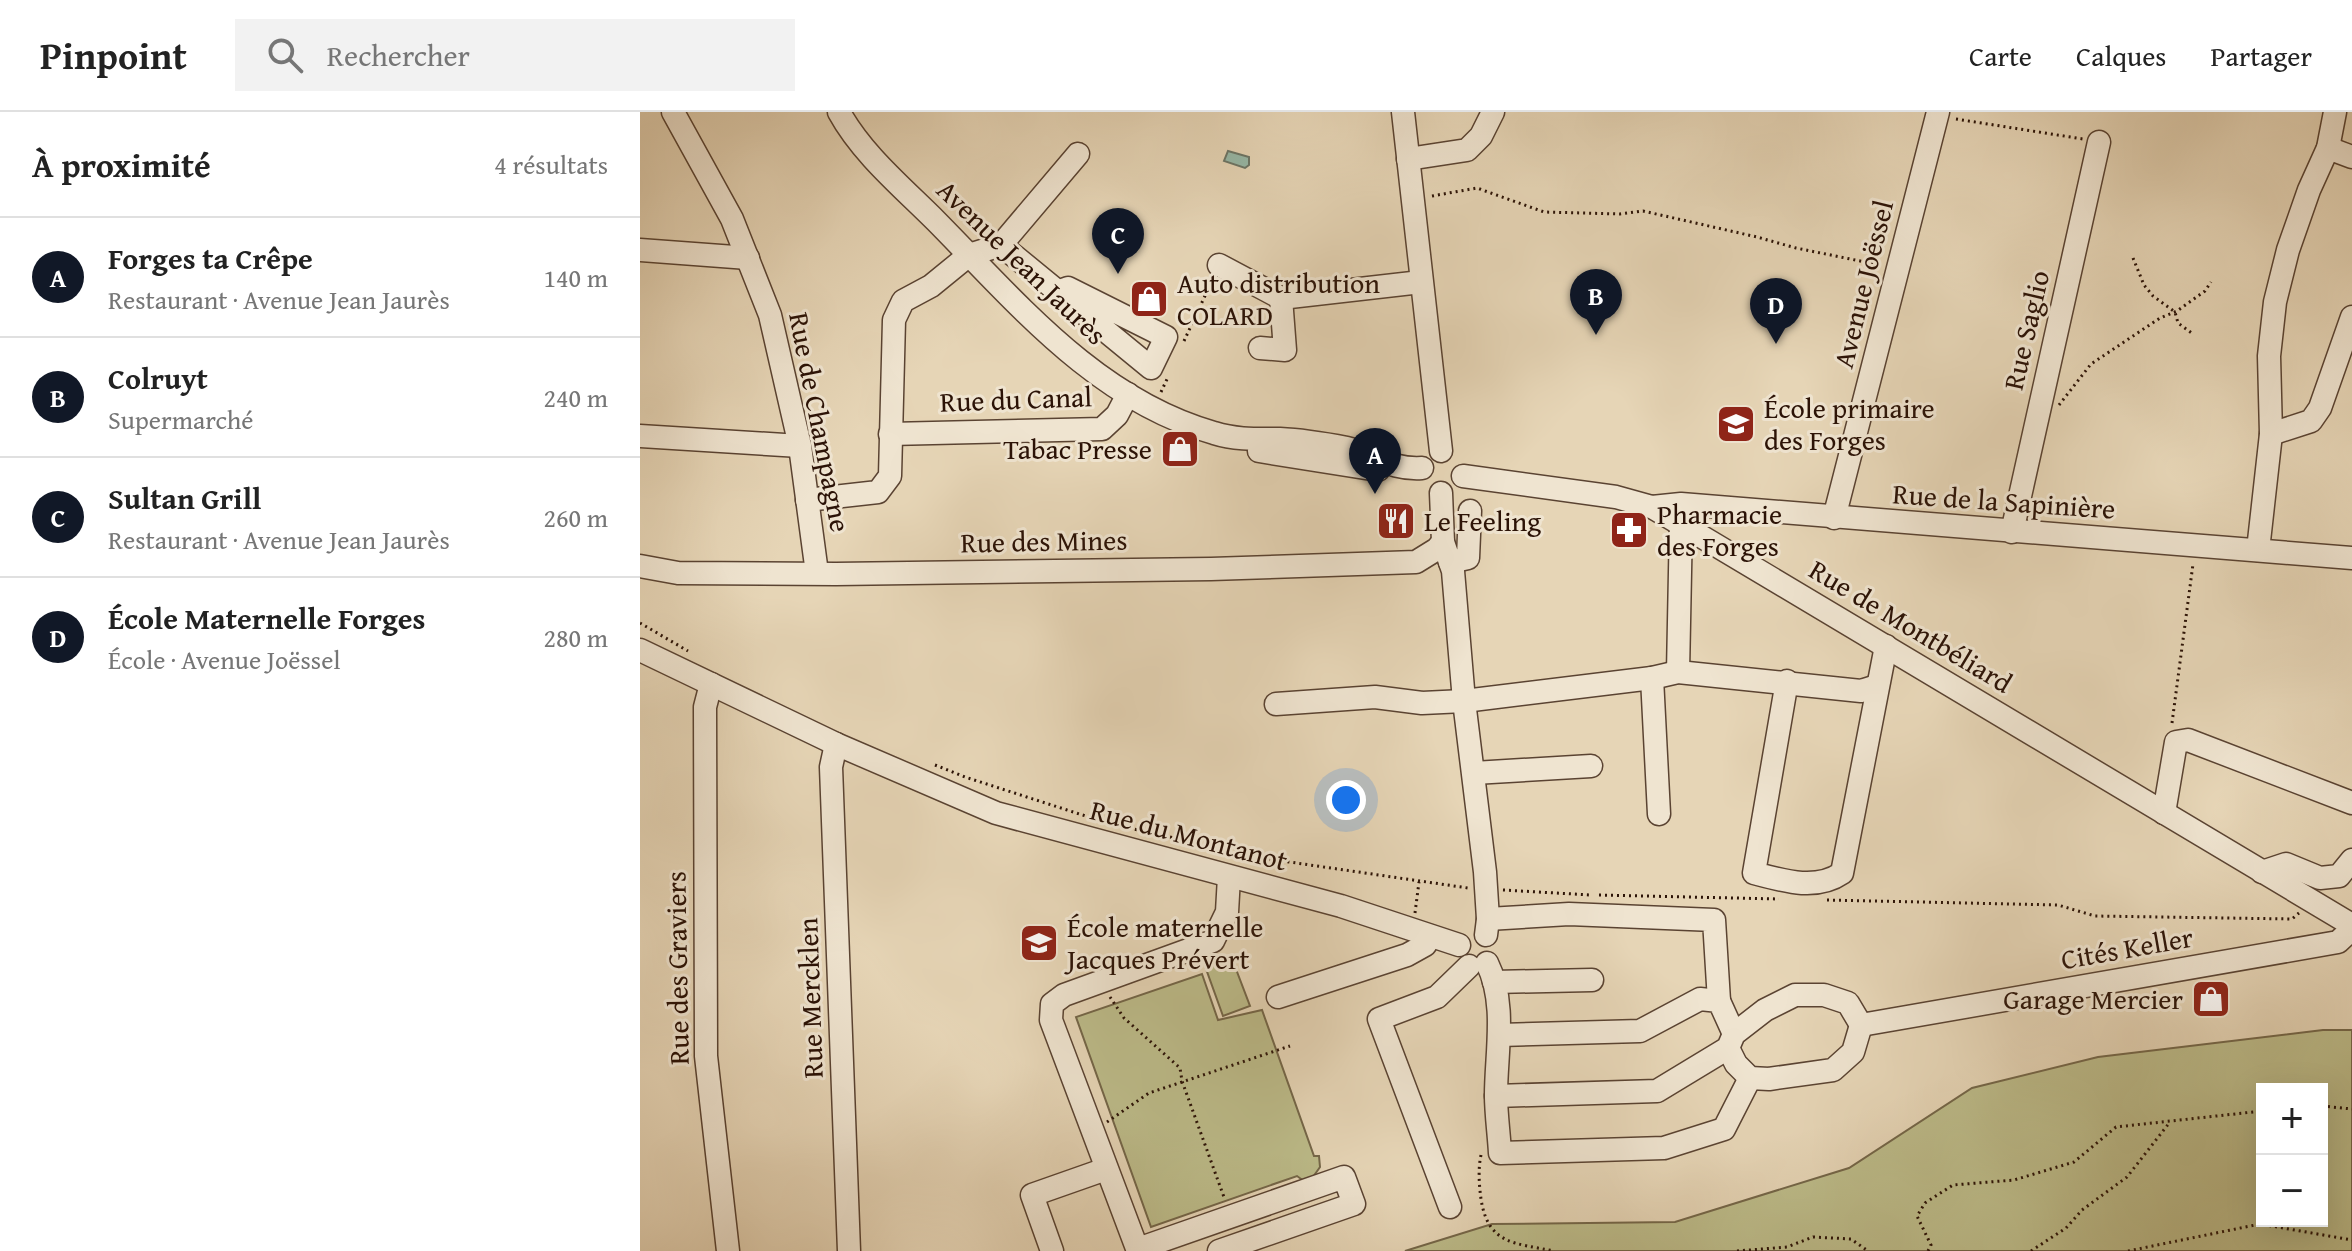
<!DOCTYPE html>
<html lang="fr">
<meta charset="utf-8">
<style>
:root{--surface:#fff;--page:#f2f2f2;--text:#222;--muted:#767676;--line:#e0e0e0;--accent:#111827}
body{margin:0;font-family:"Gentium Book Plus",serif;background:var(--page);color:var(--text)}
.controls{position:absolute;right:24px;bottom:24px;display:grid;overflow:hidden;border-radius:0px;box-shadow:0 8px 32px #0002}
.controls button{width:72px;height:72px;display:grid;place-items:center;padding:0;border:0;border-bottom:2px solid var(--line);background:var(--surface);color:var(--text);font:40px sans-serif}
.you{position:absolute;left:706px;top:688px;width:28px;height:28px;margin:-20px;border:6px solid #fff;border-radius:50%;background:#1a73e8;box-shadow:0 0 0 12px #1a73e833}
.badge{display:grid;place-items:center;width:52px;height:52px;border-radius:50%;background:var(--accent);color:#fff;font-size:26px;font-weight:700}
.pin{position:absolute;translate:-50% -66px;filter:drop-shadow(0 2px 4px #0008)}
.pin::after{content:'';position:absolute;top:42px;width:28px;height:24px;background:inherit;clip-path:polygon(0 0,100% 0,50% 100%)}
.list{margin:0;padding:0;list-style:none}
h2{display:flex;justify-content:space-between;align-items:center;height:104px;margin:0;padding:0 32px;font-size:34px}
h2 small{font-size:26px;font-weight:400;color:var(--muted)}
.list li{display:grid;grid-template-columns:52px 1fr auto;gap:24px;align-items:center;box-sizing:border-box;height:120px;padding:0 32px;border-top:2px solid var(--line)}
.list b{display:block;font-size:30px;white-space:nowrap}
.list p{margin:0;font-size:26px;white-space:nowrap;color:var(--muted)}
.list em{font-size:26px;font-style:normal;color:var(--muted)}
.icon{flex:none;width:44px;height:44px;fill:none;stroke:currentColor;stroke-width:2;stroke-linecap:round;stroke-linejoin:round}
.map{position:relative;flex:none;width:1712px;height:1139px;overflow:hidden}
header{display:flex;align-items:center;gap:48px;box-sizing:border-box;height:112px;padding:0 40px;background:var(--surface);border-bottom:2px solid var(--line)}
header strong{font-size:38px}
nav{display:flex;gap:44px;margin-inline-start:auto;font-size:28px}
.search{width:560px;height:72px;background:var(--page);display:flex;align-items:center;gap:20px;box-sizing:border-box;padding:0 28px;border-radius:0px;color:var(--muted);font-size:30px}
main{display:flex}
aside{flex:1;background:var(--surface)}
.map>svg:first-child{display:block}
.green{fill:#bcbb89;stroke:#746648;stroke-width:2;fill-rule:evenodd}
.water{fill:#97b9a8;stroke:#6c7667;stroke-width:2}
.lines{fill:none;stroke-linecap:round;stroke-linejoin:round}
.minor-casing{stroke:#5a4332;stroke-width:25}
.path{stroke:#2b1206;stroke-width:3;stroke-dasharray:2 4;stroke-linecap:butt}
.minor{stroke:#efe4d0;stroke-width:22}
.labels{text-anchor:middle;stroke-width:6;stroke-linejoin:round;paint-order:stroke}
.street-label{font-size:28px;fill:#2b1206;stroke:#efe4d0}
.poi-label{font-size:28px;fill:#2b1206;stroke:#efe4d0;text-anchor:start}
</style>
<header>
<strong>Pinpoint</strong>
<div class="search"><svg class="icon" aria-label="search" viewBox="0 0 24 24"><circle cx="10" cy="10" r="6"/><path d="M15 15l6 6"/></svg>Rechercher</div>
<nav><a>Carte</a><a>Calques</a><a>Partager</a></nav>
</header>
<main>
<aside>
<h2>À proximité<small>4 résultats</small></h2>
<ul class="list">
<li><span class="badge">A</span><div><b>Forges ta Crêpe</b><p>Restaurant · Avenue Jean Jaurès</p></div><em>140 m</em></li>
<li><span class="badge">B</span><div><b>Colruyt</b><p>Supermarché</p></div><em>240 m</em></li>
<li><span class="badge">C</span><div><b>Sultan Grill</b><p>Restaurant · Avenue Jean Jaurès</p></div><em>260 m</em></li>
<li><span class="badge">D</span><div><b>École Maternelle Forges</b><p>École · Avenue Joëssel</p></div><em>280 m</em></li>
</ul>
</aside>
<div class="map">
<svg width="1712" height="1139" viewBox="0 0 1712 1139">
<rect width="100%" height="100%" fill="#e6d5b6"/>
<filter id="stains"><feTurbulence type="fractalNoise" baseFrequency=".0025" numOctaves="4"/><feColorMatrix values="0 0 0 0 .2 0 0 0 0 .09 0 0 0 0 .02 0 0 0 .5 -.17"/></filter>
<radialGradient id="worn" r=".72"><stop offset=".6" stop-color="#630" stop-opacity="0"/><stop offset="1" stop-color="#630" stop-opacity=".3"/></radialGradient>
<!-- green -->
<g class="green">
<polygon points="591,844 610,894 583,904 565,854"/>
<polygon points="562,862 578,908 622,898 674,1044 679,1044 680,1055 668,1072 657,1064 511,1115 436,905"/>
<path d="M 1683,918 L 1712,918 L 1712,1139 L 765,1139 L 852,1112 L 1035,1110 L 1209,1056 L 1332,976 L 1458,945 ZM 1622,977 L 1682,977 L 1682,1109 L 1622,1109 Z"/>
</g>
<!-- water -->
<polygon class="water" points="588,39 609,45 609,53 605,56 584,49"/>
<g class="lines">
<defs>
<g id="minor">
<polyline points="33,0 92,107 130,203 160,334 177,461"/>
<path d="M 199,0 C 222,42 262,75 296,109 C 378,192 457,288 574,321 C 596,328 617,327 640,327 C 662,328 686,332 707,336 C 736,342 749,358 782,356"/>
<polyline points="763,0 801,339"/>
<polyline points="1688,36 1712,45"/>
<polyline points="768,47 827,38 841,24 853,0"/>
<polyline points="361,133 438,42"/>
<polyline points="0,138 108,146"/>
<polyline points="579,153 641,186 781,170"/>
<polyline points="620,236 645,238 641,186"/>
<polyline points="250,322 462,317 477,303 488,282"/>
<polyline points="1631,322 1671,309 1680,296 1712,205"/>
<polyline points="0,324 160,334"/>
<polyline points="619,339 738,358"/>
<polyline points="823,364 976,385 1012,395 1712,813"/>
<polyline points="801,381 803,430 813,459 824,589 845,760 848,807 846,823"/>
<polyline points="167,388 238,380 250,364 254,208 263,189 291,174 329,143 361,133 511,256 526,225 428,176 417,180"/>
<polyline points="1012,395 1041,392 1712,446"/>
<polyline points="1194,406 1298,0"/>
<polyline points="1372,420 1459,30"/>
<polyline points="1618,438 1631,322 1629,244 1635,190 1648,138 1669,78 1688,36 1695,0"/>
<polyline points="810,450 828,446 830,399"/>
<polyline points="0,454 38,461 196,462 571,457 776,450 797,437 803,430"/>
<polyline points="0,538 196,632 356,701 701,794 819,833"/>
<polyline points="1038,560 1041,410"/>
<polyline points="1012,566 1019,702"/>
<path d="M 1147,569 L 1114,761 C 1144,769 1176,779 1202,761 L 1246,534"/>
<polyline points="71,572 65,595 66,944 88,1139"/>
<polyline points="636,592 735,585 782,591 824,589 1012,566 1038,560 1221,579 1237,574"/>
<polyline points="196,632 191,655 209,1139"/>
<polyline points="834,661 951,654"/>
<polyline points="1524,701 1536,630 1548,628 1712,691"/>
<polyline points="1622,760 1646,752 1680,766 1699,764 1712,748"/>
<polyline points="848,807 929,802 1074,808 1079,889"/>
<path d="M 847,851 C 867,891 856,941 856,983 C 856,1002 859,1022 860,1041 L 1024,1036 L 1084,1017 L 1110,966"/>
<polyline points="854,870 952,868"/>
<polyline points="638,885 767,843 785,833 790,825"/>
<polyline points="860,923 1000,919 1060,887 1079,889 1094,922"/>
<polyline points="1088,936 1096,952 1110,966 1129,967 1193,958 1213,940 1221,913"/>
<polyline points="856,984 1017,979 1088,936 1094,922 1125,898 1155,883 1184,883 1208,891 1221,913 1698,830 1712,817"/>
<polyline points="810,1095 739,907 797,885 829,854"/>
<polyline points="498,1137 704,1065 714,1092 579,1139"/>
<polyline points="412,1139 392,1083 466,1057"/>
<polyline points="498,1139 411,908 412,892 424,883 573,829 587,800 589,765"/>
</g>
</defs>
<!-- minor casing -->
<use href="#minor" class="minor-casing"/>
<!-- path -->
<g class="path">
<polyline points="1316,7 1443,27"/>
<polyline points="792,84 837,76 904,100 980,102 1003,99 1117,125 1156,136 1230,151 1241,148"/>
<polyline points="1493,146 1504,173 1513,184 1535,200 1538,211 1553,222"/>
<polyline points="544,229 571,171"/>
<polyline points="521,280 528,265"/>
<polyline points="1419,293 1451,252 1520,206 1537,199 1565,179 1571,170"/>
<polyline points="0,511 48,539"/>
<polyline points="1532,611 1553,452"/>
<polyline points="295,653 325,665 458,708"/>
<polyline points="489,716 629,747 828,776"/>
<polyline points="863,778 951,783"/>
<polyline points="959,783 1139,787"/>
<polyline points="1187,788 1418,793 1455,804 1652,807 1659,801"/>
<polyline points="775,801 779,770"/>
<polyline points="470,885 484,906 540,956 542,969 585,1088"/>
<polyline points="1682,994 1712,997"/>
<polyline points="467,1010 509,981 650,934"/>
<path d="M 841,1043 C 838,1057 839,1072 841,1087 C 848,1133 875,1131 914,1139"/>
<polyline points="1097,1139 1147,1135 1173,1125 1211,1127 1228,1139"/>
<polyline points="1288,1139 1291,1133 1277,1104 1285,1091 1313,1073 1374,1068 1434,1050 1476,1015 1622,999"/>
<polyline points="1391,1139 1426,1116 1442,1098 1487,1065 1530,1010"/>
<polyline points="1488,1139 1620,1112 1712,1128"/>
</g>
<!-- minor -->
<use href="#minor" class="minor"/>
</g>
<!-- icons -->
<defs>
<symbol id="shop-square" viewBox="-11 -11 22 22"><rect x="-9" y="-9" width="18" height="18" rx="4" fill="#8f2418" stroke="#efe4d0"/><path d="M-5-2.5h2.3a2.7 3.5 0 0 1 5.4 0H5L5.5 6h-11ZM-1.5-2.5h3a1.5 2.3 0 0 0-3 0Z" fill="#fff"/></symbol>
<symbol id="school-square" viewBox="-11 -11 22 22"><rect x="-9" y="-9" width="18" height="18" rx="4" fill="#8f2418" stroke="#efe4d0"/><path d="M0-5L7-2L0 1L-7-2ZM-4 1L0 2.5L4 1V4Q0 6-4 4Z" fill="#fff"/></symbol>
<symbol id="restaurant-square" viewBox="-11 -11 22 22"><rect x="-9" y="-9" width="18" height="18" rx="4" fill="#8f2418" stroke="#efe4d0"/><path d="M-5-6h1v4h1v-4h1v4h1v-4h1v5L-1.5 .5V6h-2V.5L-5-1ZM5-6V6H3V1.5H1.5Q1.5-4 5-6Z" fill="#fff"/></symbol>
<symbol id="pharmacy-square" viewBox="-11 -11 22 22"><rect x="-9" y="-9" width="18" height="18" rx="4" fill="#8f2418" stroke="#efe4d0"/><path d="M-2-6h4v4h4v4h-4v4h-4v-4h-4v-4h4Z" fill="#fff"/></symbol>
</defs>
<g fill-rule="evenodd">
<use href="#shop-square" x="487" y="165" width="44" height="44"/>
<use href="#school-square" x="1074" y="290" width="44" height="44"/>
<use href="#shop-square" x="518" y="315" width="44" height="44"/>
<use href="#restaurant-square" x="734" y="387" width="44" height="44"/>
<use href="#pharmacy-square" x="967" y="396" width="44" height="44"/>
<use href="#school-square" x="377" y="809" width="44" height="44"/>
<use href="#shop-square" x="1549" y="865" width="44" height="44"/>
</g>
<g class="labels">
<!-- street labels -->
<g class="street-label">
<text transform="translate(382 150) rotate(44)" y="10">Avenue Jean Jaurès</text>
<text transform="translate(1223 172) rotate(-76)" y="10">Avenue Joëssel</text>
<text transform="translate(1386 218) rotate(-77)" y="10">Rue Saglio</text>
<text transform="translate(376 287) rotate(-2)" y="10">Rue du Canal</text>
<text transform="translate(180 310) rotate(79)" y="10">Rue de Champagne</text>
<text transform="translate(1364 389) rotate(4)" y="10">Rue de la Sapinière</text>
<text transform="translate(404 429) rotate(-1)" y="10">Rue des Mines</text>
<text transform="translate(1271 514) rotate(31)" y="10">Rue de Montbéliard</text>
<text transform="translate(549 723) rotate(15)" y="10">Rue du Montanot</text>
<text transform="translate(1487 836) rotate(-10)" y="10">Cités Keller</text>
<text transform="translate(37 856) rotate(-91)" y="10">Rue des Graviers</text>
<text transform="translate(170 886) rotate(-92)" y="10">Rue Mercklen</text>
</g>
<!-- poi labels -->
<g class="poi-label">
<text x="537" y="181">Auto distribution<tspan x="537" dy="32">COLARD</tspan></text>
<text x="1124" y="306">École primaire<tspan x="1124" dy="32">des Forges</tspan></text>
<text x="512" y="347" text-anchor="end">Tabac Presse</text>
<text x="1017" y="412">Pharmacie<tspan x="1017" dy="32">des Forges</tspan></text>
<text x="784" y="419">Le Feeling</text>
<text x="427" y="825">École maternelle<tspan x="427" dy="32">Jacques Prévert</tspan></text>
<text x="1543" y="897" text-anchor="end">Garage Mercier</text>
</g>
</g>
<rect width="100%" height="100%" filter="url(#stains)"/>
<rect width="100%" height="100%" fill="url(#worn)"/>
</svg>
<div class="controls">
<button>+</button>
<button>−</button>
</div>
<div class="you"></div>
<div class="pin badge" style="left:735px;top:382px">A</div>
<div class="pin badge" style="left:956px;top:223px">B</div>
<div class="pin badge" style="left:478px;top:162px">C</div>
<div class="pin badge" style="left:1136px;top:232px">D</div>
</div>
</main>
